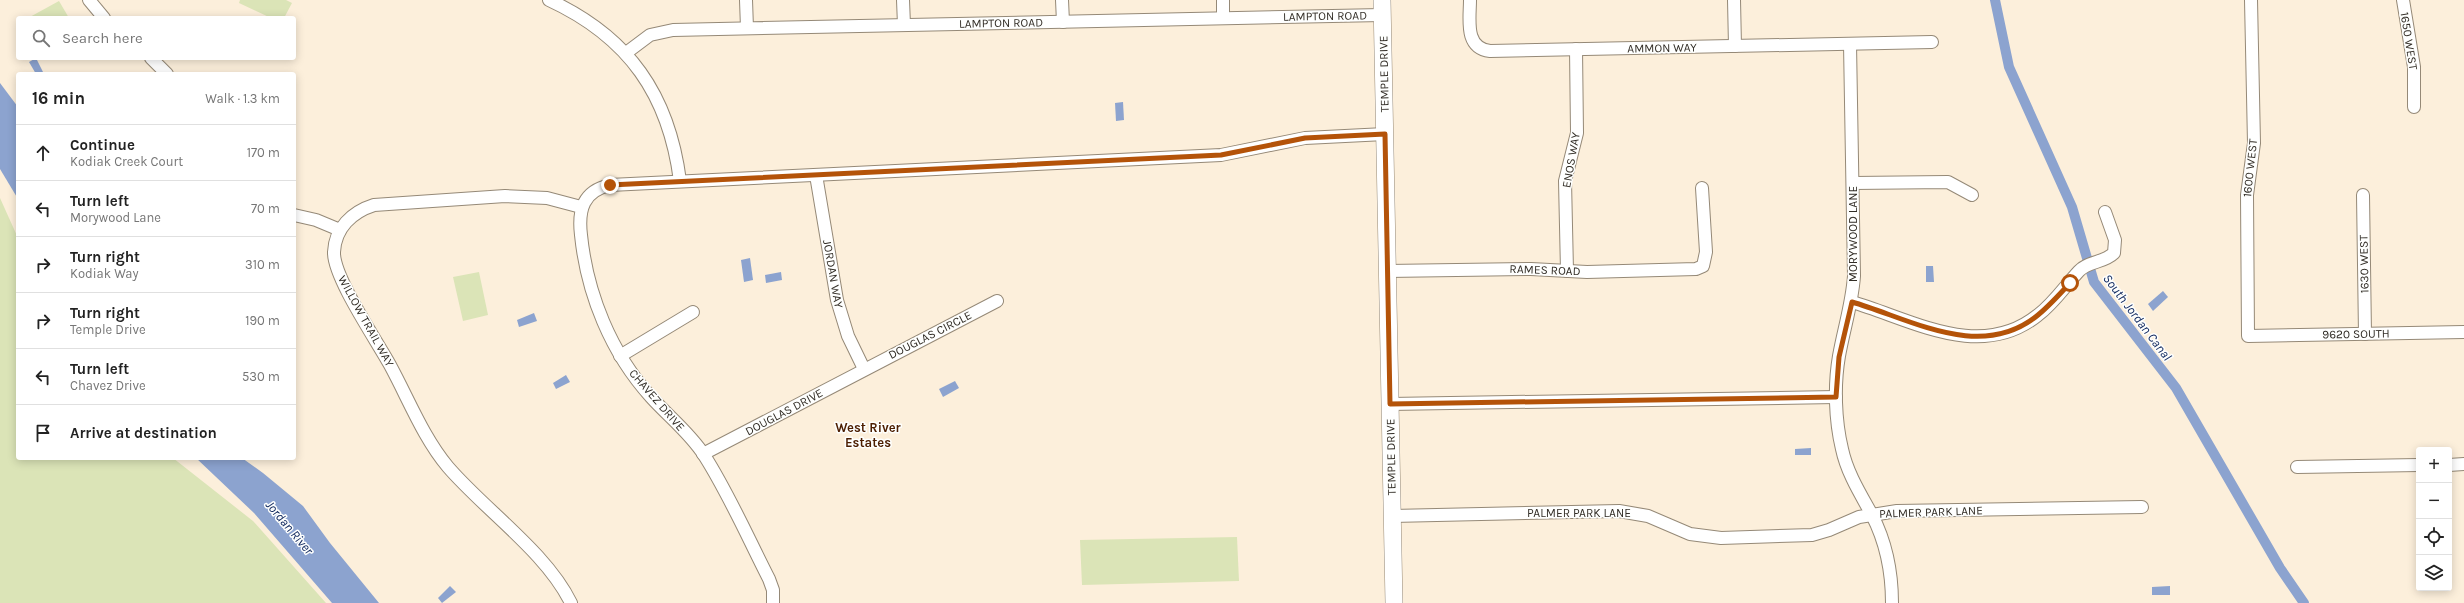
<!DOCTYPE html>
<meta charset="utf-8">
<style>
:root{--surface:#fff;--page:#f6f6f6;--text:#222;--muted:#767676;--line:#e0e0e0}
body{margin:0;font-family:Karla,sans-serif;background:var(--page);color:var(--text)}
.controls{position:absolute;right:12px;bottom:12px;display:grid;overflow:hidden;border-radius:4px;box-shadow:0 2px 10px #0003}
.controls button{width:36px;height:36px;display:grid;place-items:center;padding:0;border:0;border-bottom:1px solid var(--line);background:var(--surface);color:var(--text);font:20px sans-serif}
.stop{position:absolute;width:12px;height:12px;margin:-9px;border:3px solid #b45309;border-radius:50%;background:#fff}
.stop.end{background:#b45309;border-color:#fff;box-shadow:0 1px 4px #0008}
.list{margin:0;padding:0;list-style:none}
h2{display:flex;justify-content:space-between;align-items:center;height:52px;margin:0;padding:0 16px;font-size:17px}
h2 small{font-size:13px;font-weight:400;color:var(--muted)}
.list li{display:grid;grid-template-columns:26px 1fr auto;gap:12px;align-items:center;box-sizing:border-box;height:56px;padding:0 16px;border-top:1px solid var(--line)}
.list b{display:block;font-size:15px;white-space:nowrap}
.list p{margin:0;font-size:13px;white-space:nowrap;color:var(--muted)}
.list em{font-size:13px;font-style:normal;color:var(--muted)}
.icon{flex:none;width:22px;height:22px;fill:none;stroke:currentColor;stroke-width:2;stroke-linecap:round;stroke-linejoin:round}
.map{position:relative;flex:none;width:2464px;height:603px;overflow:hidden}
.search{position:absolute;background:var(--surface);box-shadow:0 2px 10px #0003;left:16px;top:16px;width:280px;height:44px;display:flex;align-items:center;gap:10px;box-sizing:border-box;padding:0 14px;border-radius:4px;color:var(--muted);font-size:15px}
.panel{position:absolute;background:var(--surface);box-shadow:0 2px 10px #0003;left:16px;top:72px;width:280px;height:388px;border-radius:4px}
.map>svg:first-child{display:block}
.green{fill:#dbe4b7}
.water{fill:#8ca3cf}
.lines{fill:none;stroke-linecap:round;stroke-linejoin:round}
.canal{stroke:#8ca3cf;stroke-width:10}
.street-casing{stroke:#958977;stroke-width:14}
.secondary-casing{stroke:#958977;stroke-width:18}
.street{stroke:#fff;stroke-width:12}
.secondary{stroke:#fff;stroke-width:17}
.route{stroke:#b45309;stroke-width:5}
.labels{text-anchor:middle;stroke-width:3;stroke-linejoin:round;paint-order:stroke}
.street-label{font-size:12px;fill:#322d26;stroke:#fefffe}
.water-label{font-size:13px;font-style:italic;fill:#132b60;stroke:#fefffe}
.neighbourhood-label{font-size:13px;font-weight:bold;fill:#4c1e00;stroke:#fefffe}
</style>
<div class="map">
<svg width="2464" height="603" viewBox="0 0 2464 603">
<rect width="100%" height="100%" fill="#fcefdb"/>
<!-- green -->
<g class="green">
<polygon points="240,0 286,0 292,3 284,18 271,18 239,3"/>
<polygon points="59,1 69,18 28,18"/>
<polygon points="0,198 18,238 18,458 173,458 253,521 326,603 0,603"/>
<polygon points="479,272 488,315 463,321 453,277"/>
<polygon points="1237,537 1239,581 1082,585 1080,540"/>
</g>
<!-- water -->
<g class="water">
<polygon points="36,58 43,72 36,74 29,62"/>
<polygon points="0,83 18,107 18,199 0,169"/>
<polygon points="1123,102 1124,120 1116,121 1115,103"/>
<polygon points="750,258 753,280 744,282 741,260"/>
<polygon points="1926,266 1933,266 1934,282 1926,282"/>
<polygon points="781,272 782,280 766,283 765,275"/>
<polygon points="2163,291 2168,297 2153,311 2148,304"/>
<polygon points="534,313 537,321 519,327 517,320"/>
<polygon points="566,375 570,382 556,389 553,383"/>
<polygon points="955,381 959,388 943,397 939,389"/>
<polygon points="1811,448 1811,455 1795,455 1795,449"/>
<polygon points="196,458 242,458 263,473 303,506 330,543 379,603 332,603 254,513"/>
<polygon points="450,586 456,592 442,603 438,598"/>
<polygon points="2170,586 2170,595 2152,595 2152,587"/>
</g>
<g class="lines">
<!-- canal -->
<polyline class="canal" points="1995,0 2009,67 2072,207 2094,282 2176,388 2280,568 2304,603"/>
<defs>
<g id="street">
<polyline points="89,0 104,18"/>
<path d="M 549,0 C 629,37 669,95 680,181"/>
<polyline points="746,0 747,28"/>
<polyline points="903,0 904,25"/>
<polyline points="1062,0 1063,22"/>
<polyline points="1223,0 1223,18"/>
<path d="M 1470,0 C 1470,19 1464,48 1490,51 L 1932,42"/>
<polyline points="1734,0 1735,46"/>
<polyline points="2251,0 2254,143 2247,195 2248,336 2464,332"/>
<polyline points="2403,0 2414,67 2414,107"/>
<path d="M 1850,44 L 1854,276 C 1852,304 1844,328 1839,356 C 1834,385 1835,420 1842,449 C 1847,473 1861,495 1872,515 C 1886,542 1892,573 1892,603"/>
<polyline points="626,53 650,35 673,30 1382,15"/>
<polyline points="151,58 167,74"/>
<polyline points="816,175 837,300 848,336 864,369"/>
<polyline points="1853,183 1948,182 1972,195"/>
<polyline points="2363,195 2365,334"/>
<polyline points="294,215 316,220 340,230"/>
<polyline points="1387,271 1531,269 1587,272 1696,269 1703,266 1706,252 1702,188"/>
<polyline points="1567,271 1565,181 1577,133 1576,49"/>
<path d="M 1852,302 C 1911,319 1980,362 2038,315 C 2054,303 2065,286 2079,271 C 2088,261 2104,263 2114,253 L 2115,240 L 2105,212"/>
<polyline points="620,356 693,312"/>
<polyline points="1390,404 1836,397"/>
<polyline points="703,454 997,301"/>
<polyline points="2449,465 2464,464"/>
<polyline points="2297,467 2419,465"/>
<polyline points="1392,516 1619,511 1648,516 1690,534 1721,538 1812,535 1829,530 1859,517 1897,511 2142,507"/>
<path d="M 571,603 C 546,552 486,511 448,467 C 423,437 409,400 390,365 C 377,341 333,277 334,252 C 335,228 352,212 374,205 L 505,196 L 547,198 L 581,207"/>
<path d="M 773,603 L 773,590 L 769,579 C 748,538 729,494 704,455 C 690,433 668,416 651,397 C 611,353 587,294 581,235 C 578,210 583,191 610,185 L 1221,155 L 1305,138 L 1385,134"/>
</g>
<polyline id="secondary" points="1382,0 1394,603"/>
</defs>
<!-- street casing -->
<use href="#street" class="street-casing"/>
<!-- secondary casing -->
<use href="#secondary" class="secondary-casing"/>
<!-- street -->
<use href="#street" class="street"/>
<!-- secondary -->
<use href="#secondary" class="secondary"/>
</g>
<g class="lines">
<!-- route -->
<path class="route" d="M 610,185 L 1221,155 L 1305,138 L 1385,134 L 1390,404 L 1836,397 L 1839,357 L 1852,302 C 1911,319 1981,362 2038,315 C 2049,306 2060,294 2070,283"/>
</g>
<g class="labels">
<!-- street labels -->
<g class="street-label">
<text transform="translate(1325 16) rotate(-1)" y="4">LAMPTON ROAD</text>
<text transform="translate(1001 23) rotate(-1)" y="4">LAMPTON ROAD</text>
<text transform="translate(2409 41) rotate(81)" y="4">1650 WEST</text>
<text transform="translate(1662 48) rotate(-1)" y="4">AMMON WAY</text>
<text transform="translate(1384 74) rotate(-91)" y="4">TEMPLE DRIVE</text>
<text transform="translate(1571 160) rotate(-80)" y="4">ENOS WAY</text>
<text transform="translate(2250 168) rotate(-84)" y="4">1600 WEST</text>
<text transform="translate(1853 234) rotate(-90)" y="4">MORYWOOD LANE</text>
<text transform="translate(2364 264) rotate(-91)" y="4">1630 WEST</text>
<text transform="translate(1545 270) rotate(2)" y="4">RAMES ROAD</text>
<text transform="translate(833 274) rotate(80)" y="4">JORDAN WAY</text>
<text transform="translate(366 321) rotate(61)" y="4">WILLOW TRAIL WAY</text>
<text transform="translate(2356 334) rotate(-1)" y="4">9620 SOUTH</text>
<text transform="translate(930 335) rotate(-27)" y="4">DOUGLAS CIRCLE</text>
<text transform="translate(657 400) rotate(49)" y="4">CHAVEZ DRIVE</text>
<text transform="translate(784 412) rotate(-28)" y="4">DOUGLAS DRIVE</text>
<text transform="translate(1391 457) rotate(-91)" y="4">TEMPLE DRIVE</text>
<text transform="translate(1931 512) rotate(-2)" y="4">PALMER PARK LANE</text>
<text x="1579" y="517">PALMER PARK LANE</text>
</g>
<!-- water labels -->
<g class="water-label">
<text transform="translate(2138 317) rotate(53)" y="5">South Jordan Canal</text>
<text transform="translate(290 527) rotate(50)" y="5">Jordan River</text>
</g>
<!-- neighbourhood labels -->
<g class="neighbourhood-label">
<text x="868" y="432">West River<tspan x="868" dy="15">Estates</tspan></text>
</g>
</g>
</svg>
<div class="controls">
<button>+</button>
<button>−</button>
<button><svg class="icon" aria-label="locate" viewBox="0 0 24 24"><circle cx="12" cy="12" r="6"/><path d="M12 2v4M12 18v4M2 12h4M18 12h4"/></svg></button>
<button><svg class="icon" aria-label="layers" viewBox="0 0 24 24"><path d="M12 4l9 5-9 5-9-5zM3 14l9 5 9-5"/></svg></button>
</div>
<div class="stop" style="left:2070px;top:283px"></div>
<div class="stop end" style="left:610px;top:185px"></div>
<div class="search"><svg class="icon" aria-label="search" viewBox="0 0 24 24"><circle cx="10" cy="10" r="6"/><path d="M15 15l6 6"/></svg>Search here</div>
<section class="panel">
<h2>16 min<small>Walk · 1.3 km</small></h2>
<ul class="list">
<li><svg class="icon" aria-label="ahead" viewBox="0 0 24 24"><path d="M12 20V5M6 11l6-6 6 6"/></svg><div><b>Continue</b><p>Kodiak Creek Court</p></div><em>170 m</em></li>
<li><svg class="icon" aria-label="left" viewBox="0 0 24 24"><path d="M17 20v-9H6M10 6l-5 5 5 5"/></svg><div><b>Turn left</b><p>Morywood Lane</p></div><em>70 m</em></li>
<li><svg class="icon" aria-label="right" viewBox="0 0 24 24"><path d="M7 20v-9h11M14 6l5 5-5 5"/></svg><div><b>Turn right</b><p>Kodiak Way</p></div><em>310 m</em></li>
<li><svg class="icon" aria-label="right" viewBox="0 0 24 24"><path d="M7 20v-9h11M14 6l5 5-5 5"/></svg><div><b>Turn right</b><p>Temple Drive</p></div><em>190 m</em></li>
<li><svg class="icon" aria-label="left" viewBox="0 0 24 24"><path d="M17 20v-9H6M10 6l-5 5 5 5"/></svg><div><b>Turn left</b><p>Chavez Drive</p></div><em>530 m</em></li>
<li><svg class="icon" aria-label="arrive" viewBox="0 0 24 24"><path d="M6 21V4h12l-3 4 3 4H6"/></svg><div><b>Arrive at destination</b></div></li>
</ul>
</section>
</div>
